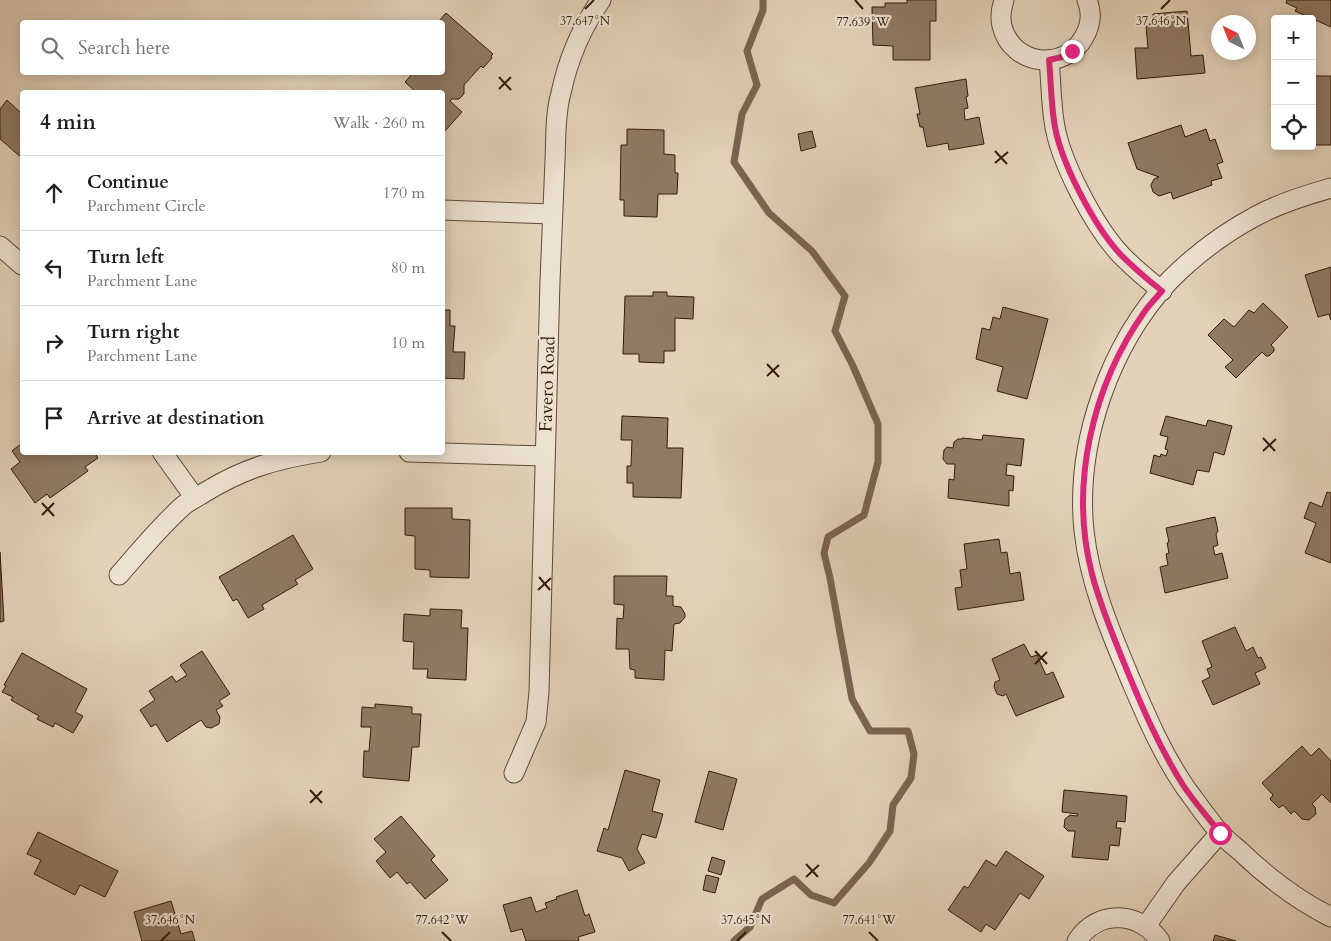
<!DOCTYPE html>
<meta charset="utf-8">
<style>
:root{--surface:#fff;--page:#f2f2f2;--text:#202124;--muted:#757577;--line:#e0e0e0}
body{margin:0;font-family:Cardo,serif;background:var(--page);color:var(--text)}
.controls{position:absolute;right:15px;top:15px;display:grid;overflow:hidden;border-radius:5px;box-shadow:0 2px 12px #0003}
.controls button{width:45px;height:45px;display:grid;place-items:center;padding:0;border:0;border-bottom:1px solid var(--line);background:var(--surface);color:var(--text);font:25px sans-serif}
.compass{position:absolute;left:1211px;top:15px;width:45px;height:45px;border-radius:50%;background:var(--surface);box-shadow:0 2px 12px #0003;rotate:317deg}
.stop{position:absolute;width:15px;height:15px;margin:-11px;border:4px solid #db2777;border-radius:50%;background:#fff}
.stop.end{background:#db2777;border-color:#fff;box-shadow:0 1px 5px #0008}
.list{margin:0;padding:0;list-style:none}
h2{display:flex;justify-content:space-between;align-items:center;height:65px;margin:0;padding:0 20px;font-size:21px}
h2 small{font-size:16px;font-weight:400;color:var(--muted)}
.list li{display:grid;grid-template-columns:32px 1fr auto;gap:15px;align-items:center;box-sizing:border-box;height:75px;padding:0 20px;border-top:1px solid var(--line)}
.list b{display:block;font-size:19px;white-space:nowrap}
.list p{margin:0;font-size:16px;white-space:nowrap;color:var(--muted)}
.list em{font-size:16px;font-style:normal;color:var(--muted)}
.icon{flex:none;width:28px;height:28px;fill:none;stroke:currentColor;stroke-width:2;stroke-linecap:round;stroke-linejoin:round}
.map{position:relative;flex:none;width:1331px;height:941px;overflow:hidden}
.search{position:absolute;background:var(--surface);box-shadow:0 2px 12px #0003;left:20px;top:20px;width:425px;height:55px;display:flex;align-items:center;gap:12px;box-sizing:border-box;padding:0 18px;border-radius:5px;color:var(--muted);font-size:19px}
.panel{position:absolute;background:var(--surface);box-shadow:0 2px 12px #0003;left:20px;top:90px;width:425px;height:365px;border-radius:5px}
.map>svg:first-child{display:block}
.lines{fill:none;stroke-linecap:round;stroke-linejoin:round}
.stream{stroke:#7a6450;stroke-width:7}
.building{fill:#8f7a65;stroke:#341b0b}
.minor-casing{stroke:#604936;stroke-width:21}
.minor{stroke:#ede2d2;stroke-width:19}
.route{stroke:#db2777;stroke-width:6}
.ticks{fill:none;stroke:#341b0b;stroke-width:2}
.labels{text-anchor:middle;stroke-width:4.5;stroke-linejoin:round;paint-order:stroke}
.street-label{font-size:18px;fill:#341b0b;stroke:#ede2d2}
.ticks-label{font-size:12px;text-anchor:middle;fill:#341b0b;stroke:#ede2d2;stroke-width:4.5;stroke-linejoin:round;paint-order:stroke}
</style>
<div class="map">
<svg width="1331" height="941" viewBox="0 0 1331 941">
<rect width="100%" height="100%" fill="#e3d2b9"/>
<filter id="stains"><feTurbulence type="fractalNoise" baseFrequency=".004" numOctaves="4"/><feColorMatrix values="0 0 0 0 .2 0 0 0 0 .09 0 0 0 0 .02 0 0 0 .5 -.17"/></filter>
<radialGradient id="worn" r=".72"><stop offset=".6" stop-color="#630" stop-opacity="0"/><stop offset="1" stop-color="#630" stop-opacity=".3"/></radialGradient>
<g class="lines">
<!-- stream -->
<polyline class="stream" points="734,941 750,927 762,899 794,879 811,895 834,903 869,863 890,831 893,805 911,778 914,754 908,731 870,731 852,699 830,578 824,553 828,537 864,515 878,462 878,424 853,366 835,331 845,296 812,251 769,213 734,162 742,114 757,85 747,51 763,10 763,0"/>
</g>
<!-- building -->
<g class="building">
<polygon points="907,0 936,0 936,21 930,21 930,60 893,60 893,46 873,45 872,7 885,7 885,3 907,3"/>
<polygon points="1287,0 1331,0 1331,27 1295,11 1297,8 1286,3"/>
<polygon points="1187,11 1191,56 1203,55 1205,73 1137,79 1135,48 1148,48 1146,26 1154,25 1153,14"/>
<polygon points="446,13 493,54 491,56 492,58 483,68 481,66 464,85 464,94 459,99 452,99 450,101 462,112 444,132 442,131 442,92 416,92 405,82 414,72 442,72 442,22 438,22"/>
<rect x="1312" y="76" width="19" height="69"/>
<polygon points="966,79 968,96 966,97 968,108 964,109 965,120 979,117 984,144 949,150 948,143 927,147 923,127 920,127 917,114 920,114 915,88"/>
<polygon points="7,100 22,114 22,158 0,139 0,109"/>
<polygon points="1181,125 1185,137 1206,129 1210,141 1215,139 1223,162 1217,164 1222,178 1211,181 1212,185 1173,199 1171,192 1159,196 1153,192 1151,185 1154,179 1159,177 1137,169 1128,143"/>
<polygon points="627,129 664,130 664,154 675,155 675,173 678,173 677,194 658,194 657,217 624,216 624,200 620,200 621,145 627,145"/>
<polygon points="812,131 816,147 801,151 798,134"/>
<polygon points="1331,267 1331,320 1329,314 1318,317 1305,275"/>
<polygon points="653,292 667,292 667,296 694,297 693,319 675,318 675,351 664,351 664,363 639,362 639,354 623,354 625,296 653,296"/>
<polygon points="1263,303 1288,327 1271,345 1274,348 1274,351 1269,356 1266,356 1262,352 1236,378 1225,367 1233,360 1208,335 1224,319 1234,327 1249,310 1254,313"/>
<polygon points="1003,307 1048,319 1027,399 997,391 1003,367 976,359 982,328 990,330 993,317 1000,319"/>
<polygon points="442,310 450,310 450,326 455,326 453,352 465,352 464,379 442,378"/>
<polygon points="622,416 668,418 667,448 683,448 681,498 633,497 633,483 627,483 627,466 631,466 632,440 621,440"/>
<polygon points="1166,416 1206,426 1208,420 1232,426 1224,455 1214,452 1209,472 1197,470 1193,485 1150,473 1154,455 1160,457 1161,454 1166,456 1168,450 1165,449 1168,437 1160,435"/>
<polygon points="983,435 1024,439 1021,466 1007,464 1006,475 1014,476 1013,491 1009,490 1009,506 948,498 949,479 954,480 955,464 947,464 943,459 944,450 947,447 953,448 954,442 958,439 962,439 962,438 982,440"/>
<polygon points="22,443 22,452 94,452 98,458 85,467 88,471 50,498 47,494 35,503 11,469 20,462 12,451"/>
<polygon points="1327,492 1331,493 1331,563 1305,553 1316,523 1304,518 1310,502 1322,507"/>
<polygon points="405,508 452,508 452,519 470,520 469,578 430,577 430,570 415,569 415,536 405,535"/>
<polygon points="1215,517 1218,531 1216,534 1218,545 1213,547 1215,555 1222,553 1228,578 1165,593 1160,567 1168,565 1166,554 1169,553 1167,543 1169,542 1166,528"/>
<polygon points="293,535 313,569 295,580 298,584 262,605 264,609 248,618 237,599 233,601 219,577"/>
<polygon points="999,539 1001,553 1007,552 1010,574 1020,572 1024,600 958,610 955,588 962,587 960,570 967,569 964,544"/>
<polygon points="0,552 4,621 0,622"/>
<polygon points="614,576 667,576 666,596 673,596 673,606 681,607 685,614 685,617 680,623 674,624 672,651 665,650 664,680 635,678 635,670 630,669 629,649 616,649 617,618 623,619 624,605 614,604"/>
<polygon points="430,609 462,610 461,628 468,628 466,680 427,678 428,669 413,669 414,642 403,641 404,614 430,616"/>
<polygon points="1235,627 1246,651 1253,647 1258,658 1261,657 1266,668 1255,673 1260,684 1213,705 1202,681 1210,677 1207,669 1212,667 1202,641"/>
<polygon points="1024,644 1031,657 1037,655 1046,675 1053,672 1064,697 1016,716 1006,694 1003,696 997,694 994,687 995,682 1000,680 992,659"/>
<polygon points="202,651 230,694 219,701 223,706 216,710 220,717 219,724 211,728 206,727 201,720 167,742 156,724 151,727 140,710 155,700 149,691 172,676 176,682 187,675 180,665"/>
<polygon points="22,653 87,689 75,712 83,716 73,733 55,723 53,727 37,719 39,716 11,700 13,697 2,692 6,686 4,685"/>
<polygon points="375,704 412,707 412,714 421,714 419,747 412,747 409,781 363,777 364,751 369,751 371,727 361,727 362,707 375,708"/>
<polygon points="1302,746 1311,756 1319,748 1331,761 1331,803 1322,794 1312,804 1315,807 1316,814 1309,820 1302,819 1294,811 1291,814 1283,805 1279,808 1270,799 1273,795 1262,783"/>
<polygon points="625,770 660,780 652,811 663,814 656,838 642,834 637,849 645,863 629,871 622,858 597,851 604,828 608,830"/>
<polygon points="709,771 737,779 723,830 695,822"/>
<polygon points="1064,790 1127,796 1125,822 1117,821 1116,828 1121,828 1119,846 1110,845 1108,860 1072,857 1075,831 1068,831 1064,827 1065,819 1070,815 1077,816 1078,814 1062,812"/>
<polygon points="401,816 435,856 431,860 448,880 425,899 410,882 407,884 397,872 390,878 376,861 386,852 374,839"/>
<polygon points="38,832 118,871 105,897 80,885 75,895 34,874 41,860 27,854"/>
<polygon points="1006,851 1044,876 1029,899 1020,893 995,930 986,924 981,932 948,910 964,886 968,888 986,860 996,866"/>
<polygon points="712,857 725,861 721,875 708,871"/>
<polygon points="706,875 719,878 715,893 703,890"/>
<polygon points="577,890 585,916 589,914 595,932 578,937 579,941 526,941 522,929 511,932 503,905 531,897 536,912 547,908 545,903 557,899 556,897"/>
<polygon points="171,901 181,934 192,931 195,941 142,941 134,912"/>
<polygon points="1215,935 1236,941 1213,941"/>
</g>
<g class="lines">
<defs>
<g id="minor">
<path d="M 1004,0 C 1001,9 1000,18 1002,26 C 1012,66 1065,72 1084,37 C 1091,25 1092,12 1087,0"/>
<path d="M 1049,60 C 1051,81 1051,101 1054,121 C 1059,160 1095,228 1122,256 C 1134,268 1148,280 1162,291"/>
<path d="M 1331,188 C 1306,195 1280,203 1256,216 C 1226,232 1194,256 1170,280 C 1110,344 1075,443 1084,531 C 1090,585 1111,633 1132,683 C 1147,718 1163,755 1185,787 C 1196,802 1207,818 1219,832 C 1225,839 1233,845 1240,851 C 1267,877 1297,900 1331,917"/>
<polyline points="442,210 552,214"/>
<polyline points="0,246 22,265"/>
<polyline points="162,452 195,498"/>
<polyline points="409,452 545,456"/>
<path d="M 119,575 C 140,551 160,526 184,505 C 191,500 199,496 207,491 C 245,468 277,459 321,452"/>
<path d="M 514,773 L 536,722 L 539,692 C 543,555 546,418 550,281 C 552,241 553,200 555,160 C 556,138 555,114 561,93 C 568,60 582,27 601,0"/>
<polyline points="1146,926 1176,883 1220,833"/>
<path d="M 1077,941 C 1097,909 1140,911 1160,941"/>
</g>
</defs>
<!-- minor casing -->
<use href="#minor" class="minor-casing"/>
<!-- minor -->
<use href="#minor" class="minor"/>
</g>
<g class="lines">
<!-- route -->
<path class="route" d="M 1072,51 L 1062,57 L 1049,60 C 1051,81 1051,101 1054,121 C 1059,160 1095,228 1122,256 C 1134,268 1148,280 1162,291 C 1156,298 1150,304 1145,311 C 1092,386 1069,485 1092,574 C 1100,605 1112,633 1124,663 C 1141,705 1159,747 1183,785 C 1194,802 1208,817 1220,833"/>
</g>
<!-- ticks -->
<path class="ticks" d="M 855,0 L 863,9M 585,9 L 594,0M 1161,9 L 1170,0M 499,77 L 511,90M 499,89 L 511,77M 995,151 L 1007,164M 995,163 L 1008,152M 767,364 L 779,377M 767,376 L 779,365M 1263,438 L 1275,451M 1263,451 L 1276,439M 42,503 L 54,516M 42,515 L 54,503M 539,577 L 550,590M 538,590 L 551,578M 1035,651 L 1047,664M 1035,664 L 1047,652M 310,790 L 322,803M 310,803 L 322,791M 806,864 L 818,877M 806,877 L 819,865M 442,932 L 451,941M 869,932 L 878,941M 161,941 L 170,932M 737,941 L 746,932"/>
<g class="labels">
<!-- street labels -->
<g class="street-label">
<text transform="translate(547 384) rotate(-88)" y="6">Favero Road</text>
</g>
</g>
<g class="ticks-label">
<text x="1161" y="25">37.646°N</text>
<text x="585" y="25">37.647°N</text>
<text x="863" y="26">77.639°W</text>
<text x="442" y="924">77.642°W</text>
<text x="869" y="924">77.641°W</text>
<text x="170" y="924">37.646°N</text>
<text x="746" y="924">37.645°N</text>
</g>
<rect width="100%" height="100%" filter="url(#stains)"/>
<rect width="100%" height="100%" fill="url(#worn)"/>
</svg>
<div class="controls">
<button>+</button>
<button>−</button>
<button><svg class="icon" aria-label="locate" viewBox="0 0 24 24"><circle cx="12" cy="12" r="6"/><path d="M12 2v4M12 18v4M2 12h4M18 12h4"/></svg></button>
</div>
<svg class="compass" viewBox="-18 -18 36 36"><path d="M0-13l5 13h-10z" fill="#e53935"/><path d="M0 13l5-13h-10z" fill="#757577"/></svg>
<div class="stop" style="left:1220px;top:833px"></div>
<div class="stop end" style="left:1072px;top:51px"></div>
<div class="search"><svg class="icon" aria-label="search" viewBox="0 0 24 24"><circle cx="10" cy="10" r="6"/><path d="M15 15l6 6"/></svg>Search here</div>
<section class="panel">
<h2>4 min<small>Walk · 260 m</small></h2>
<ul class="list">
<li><svg class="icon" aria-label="ahead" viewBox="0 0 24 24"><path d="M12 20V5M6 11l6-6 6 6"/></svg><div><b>Continue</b><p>Parchment Circle</p></div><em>170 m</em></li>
<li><svg class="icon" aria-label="left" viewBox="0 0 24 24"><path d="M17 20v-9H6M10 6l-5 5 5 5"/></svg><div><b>Turn left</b><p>Parchment Lane</p></div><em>80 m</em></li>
<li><svg class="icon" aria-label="right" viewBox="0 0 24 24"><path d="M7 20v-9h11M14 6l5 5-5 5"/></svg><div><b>Turn right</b><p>Parchment Lane</p></div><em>10 m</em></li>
<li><svg class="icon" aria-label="arrive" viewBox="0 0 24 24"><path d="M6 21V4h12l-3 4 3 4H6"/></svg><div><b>Arrive at destination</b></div></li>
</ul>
</section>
</div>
